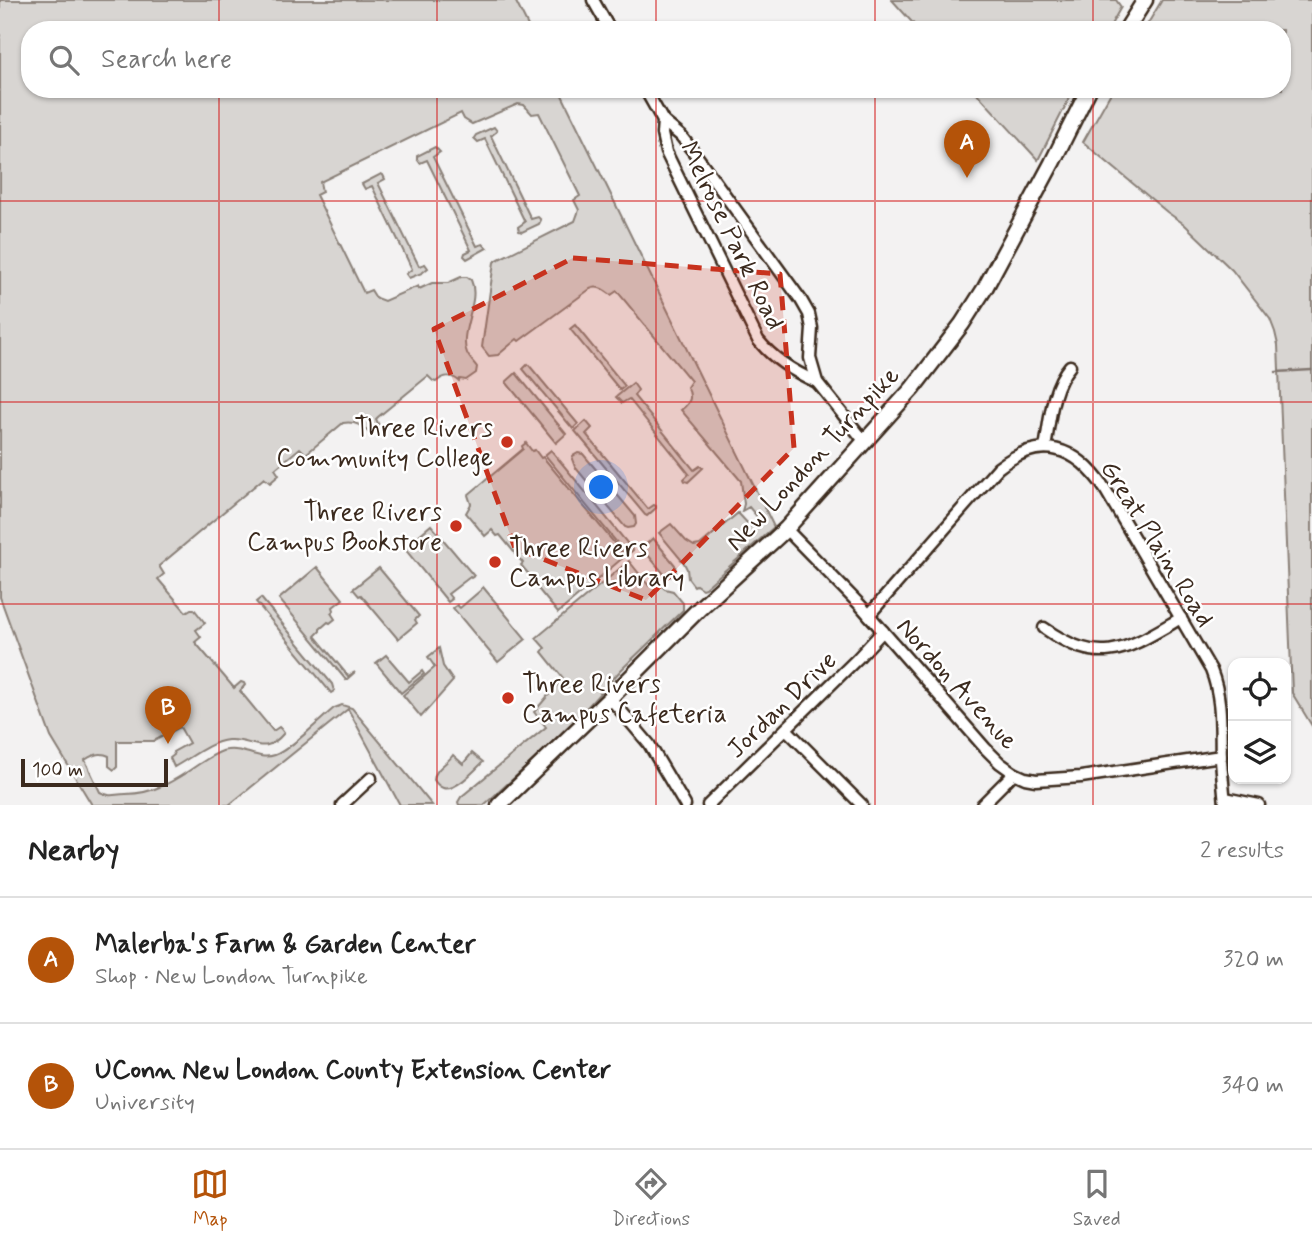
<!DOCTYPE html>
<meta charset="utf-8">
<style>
:root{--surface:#fff;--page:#f2f2f2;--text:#222;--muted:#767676;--line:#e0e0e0;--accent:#b45309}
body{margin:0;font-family:Mynerve,sans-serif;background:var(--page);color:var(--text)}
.controls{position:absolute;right:21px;bottom:21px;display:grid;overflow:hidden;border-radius:14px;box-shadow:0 2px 5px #0004}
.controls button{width:63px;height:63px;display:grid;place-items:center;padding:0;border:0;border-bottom:2px solid var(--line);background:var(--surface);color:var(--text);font:35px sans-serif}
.scale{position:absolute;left:21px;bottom:18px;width:147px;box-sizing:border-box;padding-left:7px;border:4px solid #3b2a1e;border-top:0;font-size:19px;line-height:24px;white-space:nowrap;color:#3b2a1e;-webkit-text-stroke:5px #fff;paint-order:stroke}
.you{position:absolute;left:602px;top:488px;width:24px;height:24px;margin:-18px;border:5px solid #fff;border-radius:50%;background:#1a73e8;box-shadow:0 0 0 10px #1a73e833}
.badge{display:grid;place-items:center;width:46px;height:46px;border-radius:50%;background:var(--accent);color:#fff;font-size:23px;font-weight:700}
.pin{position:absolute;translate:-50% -58px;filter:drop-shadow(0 2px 4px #0008)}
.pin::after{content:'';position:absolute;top:37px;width:24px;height:21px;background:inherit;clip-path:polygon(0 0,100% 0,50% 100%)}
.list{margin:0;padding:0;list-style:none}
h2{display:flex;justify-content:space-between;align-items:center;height:91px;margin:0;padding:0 28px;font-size:30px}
h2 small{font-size:23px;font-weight:400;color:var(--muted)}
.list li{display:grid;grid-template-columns:46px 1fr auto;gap:21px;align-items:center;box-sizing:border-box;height:126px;padding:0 28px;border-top:2px solid var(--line)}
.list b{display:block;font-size:26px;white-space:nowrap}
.list p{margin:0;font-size:23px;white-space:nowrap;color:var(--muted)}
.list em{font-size:23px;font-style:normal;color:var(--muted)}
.icon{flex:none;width:38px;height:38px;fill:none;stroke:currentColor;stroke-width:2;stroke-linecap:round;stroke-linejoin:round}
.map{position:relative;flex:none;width:1312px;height:805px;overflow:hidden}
.search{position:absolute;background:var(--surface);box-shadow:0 2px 5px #0004;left:21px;right:21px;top:21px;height:77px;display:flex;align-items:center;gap:18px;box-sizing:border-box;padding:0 24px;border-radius:28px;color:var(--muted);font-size:26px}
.sheet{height:343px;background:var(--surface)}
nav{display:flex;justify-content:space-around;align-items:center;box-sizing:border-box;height:98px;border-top:2px solid var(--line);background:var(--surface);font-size:19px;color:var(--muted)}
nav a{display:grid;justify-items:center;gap:4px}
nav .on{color:var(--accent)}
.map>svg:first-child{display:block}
.green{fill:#d8d5d2;stroke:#8a8078;stroke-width:2}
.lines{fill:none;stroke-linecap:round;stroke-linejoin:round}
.stream{stroke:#827770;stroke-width:2.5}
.minor-casing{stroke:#3b2a1e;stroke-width:15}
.secondary-casing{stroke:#3b2a1e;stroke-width:19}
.minor{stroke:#fff;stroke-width:10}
.secondary{stroke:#fff;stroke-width:14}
.marked{fill:#c8321e;fill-opacity:0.2;stroke:#c8321e;stroke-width:5;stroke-dasharray:14 9;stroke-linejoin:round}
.grid{fill:none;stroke:#d62828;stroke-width:2;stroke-opacity:0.55}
.poi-dot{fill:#c8321e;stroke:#fff;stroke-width:2.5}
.labels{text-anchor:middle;stroke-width:5;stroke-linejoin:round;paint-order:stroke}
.street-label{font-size:26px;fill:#3b2a1e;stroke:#fff}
.poi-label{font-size:26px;fill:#3b2a1e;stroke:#fff;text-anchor:end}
</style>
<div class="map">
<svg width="1312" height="805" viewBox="0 0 1312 805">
<rect width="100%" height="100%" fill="#f3f2f2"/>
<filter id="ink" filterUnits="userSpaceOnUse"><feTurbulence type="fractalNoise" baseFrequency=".0143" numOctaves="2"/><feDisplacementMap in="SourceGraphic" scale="14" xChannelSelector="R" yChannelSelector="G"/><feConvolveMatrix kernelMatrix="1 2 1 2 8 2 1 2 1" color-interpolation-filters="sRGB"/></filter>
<g filter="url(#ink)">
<!-- green -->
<g class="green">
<path d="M 0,0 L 515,0 L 530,30 L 30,30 L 30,89 L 559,89 L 774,527 L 705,588 L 702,589 L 696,585 L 694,586 L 688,578 L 687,569 L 684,563 L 659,533 L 671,524 L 686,541 L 694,546 L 700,545 L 738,513 L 750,526 L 759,519 L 749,507 L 742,511 L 744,504 L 741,481 L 681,410 C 690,403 693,397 687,387 L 691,381 L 617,291 L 611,295 C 604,290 599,285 590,289 L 519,341 L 517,339 L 498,355 L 489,356 L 482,347 L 494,262 L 499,259 L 575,221 L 579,210 L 574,200 L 580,196 L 539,113 L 532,114 L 524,105 L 518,104 L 472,124 L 464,119 L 461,113 L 320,182 L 322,192 L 316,195 L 364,293 L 371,290 L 376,298 L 384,301 L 418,286 L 419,289 L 432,283 L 448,283 L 461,277 L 467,277 L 471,280 C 481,301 458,332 467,353 C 469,358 474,363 477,367 L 476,373 L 466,380 L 460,379 L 459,381 C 451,374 444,375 436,382 L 433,381 L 428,376 L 378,417 L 376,419 L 380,428 L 371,435 C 363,426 356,421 343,423 L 306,454 L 300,448 L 275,469 L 279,475 L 270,483 L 264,478 L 159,566 L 164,574 L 158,579 L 186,612 L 191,609 L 194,609 L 205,623 L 196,630 L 201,637 L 195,642 L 234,688 L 241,682 L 244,683 L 245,685 L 240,691 L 273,731 L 279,727 L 281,729 L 284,733 C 263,758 252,738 228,740 C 209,742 191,758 174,767 L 170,758 L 174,755 L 173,752 L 189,743 L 180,727 L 154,741 L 117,741 L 117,767 L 114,770 L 109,766 L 109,756 C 101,752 92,755 85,760 L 100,792 C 113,798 113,794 126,794 C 154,794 176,780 199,764 C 208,759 217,751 227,750 C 244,747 258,761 275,755 C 291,749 320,720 334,708 L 342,705 L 352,708 L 432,805 L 400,805 L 348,709 L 229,805 L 92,805 L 51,737 L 0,597 Z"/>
<polygon points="892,0 1116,0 1121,7 1108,30 919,30"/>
<polygon points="1162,0 1312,0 1312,726 1292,693 1278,345 1275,332 1270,319 1232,270 1184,224 1167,212 1083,142 1113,89 1282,89 1282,30 1144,30"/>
<polygon points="973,89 1074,89 1038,160"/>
<polygon points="494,127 497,131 491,136 531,219 538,217 541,220 539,224 522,232 519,231 518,227 525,222 485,139 478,142 474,138 476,135"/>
<polygon points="435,147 440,152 433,157 477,246 483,244 487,248 467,259 464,256 465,253 471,250 427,160 420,163 417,159 417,156"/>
<polygon points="381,174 383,175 385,179 378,183 419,266 425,264 428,268 422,273 409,278 406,274 412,269 372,186 365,189 362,184"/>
<polygon points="575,325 625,386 620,390 570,329"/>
<polygon points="528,364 578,424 573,429 523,369"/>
<polygon points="516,373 566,434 556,443 506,382"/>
<polygon points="633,383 638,390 634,396 694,470 700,466 703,468 688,482 685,481 684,479 689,474 629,399 622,403 616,397"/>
<polygon points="586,421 592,428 586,434 648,509 654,505 656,506 656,508 647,516 645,515 575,431"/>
<polygon points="526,443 532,451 535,450 541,458 543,457 625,556 558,613 529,578 531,577 521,565 523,563 500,535 497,536 492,530 485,536 466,513 471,504 468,495 523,449 522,446"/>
<polygon points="551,450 633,550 627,555 545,455"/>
<polygon points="578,453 583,454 635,516 636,524 634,527 628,528 625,527 575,467 572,459 573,456"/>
<polygon points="431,525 474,576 471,578 470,577 448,594 452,599 448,602 404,548"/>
<path d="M 653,538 L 675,565 L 676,573 C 672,577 668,578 664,574 L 642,548 Z"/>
<polygon points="629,561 649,586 656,581 665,589 673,591 683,603 683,610 621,670 581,714 534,760 484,805 459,805 458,802 461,797 546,727 534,712 563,678 542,652 545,648 536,638"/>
<polygon points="317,567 343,599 333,607 334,610 331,613 335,619 330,623 328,622 320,629 320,631 315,636 348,676 355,672 346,680 279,599"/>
<polygon points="379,568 419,616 415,620 417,623 398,639 361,595 359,596 353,589"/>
<polygon points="483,587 526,639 498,662 453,608 457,605 460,608 481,590 481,589"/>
<polygon points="261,598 332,684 334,691 331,693 256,602"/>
<polygon points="439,648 443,666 453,681 421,717 403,695 435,667 428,657"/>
<polygon points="386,655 409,682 422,671 424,674 401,693 376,663"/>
<path d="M 472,753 L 483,762 C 475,770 455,792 443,788 C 440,787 436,783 434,780 C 434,769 447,764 453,755 L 463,764 Z"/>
</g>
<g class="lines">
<!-- stream -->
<polyline class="stream" points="1276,372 1312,370"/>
<defs>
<g id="minor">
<polyline points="593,0 610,30"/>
<path d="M 645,89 L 663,121 L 662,134 L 666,152 L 758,340 C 774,360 794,372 817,382"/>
<polyline points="663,121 681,136 696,155 801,300 809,314 812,328 810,358 817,382 865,442"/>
<path d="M 1045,448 C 1050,421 1051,388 1070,366"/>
<polyline points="786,529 861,606 985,748 1000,763 1014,773 1025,778 1036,780 1081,777 1221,756"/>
<path d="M 869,615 L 998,468 C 1041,434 1076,446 1105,489 L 1211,670 C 1223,700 1220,729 1221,760 C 1222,775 1224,790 1225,805"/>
<path d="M 1044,628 C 1102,669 1127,649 1181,618"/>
<polyline points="610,698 649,744 685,805"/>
<polyline points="786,729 862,805"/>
<polyline points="1225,798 1259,805"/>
<polyline points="342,805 371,778"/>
<polyline points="708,805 857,659 883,631"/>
<polyline points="982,805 1014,773"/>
</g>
<g id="secondary">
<polyline points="1126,30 1145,0"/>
<polyline points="499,805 610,698 700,608 786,529 912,389 962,324 985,288 1052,163 1089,89"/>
</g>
</defs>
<!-- minor casing -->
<use href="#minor" class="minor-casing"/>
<!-- secondary casing -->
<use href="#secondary" class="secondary-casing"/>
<!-- minor -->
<use href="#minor" class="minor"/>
<!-- secondary -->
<use href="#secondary" class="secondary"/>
</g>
</g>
<!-- marked area -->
<path class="marked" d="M 573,258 L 780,274 L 794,448 L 646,600 L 515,548 L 434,329 Z"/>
<!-- grid -->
<path class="grid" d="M 219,0 L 219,30M 437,0 L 437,30M 656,0 L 656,30M 875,0 L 875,30M 1093,0 L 1093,30M 219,89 L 219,805M 437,89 L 437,805M 656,89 L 656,805M 875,89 L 875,805M 1093,89 L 1093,805M 0,201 L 1312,201M 0,402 L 1312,402M 0,604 L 1312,604"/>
<!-- markers -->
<g class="poi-dot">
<circle cx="507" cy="442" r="7"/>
<circle cx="456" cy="526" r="7"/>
<circle cx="495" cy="562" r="7"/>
<circle cx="508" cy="698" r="7"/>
</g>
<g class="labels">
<!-- street labels -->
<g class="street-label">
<text transform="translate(733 235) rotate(64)" y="9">Melrose Park Road</text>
<text transform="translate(812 458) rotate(-47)" y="9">New London Turnpike</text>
<text transform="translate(1158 543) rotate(58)" y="9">Great Plain Road</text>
<text transform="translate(958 683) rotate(48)" y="9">Nordon Avenue</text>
<text transform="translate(781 704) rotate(-44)" y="9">Jordan Drive</text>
</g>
<!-- poi labels -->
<g class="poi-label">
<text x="493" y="436">Three Rivers<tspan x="493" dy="30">Community College</tspan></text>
<text x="442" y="520">Three Rivers<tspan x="442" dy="30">Campus Bookstore</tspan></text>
<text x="509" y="556" text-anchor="start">Three Rivers<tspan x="509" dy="30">Campus Library</tspan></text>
<text x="522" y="692" text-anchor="start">Three Rivers<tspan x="522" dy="30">Campus Cafeteria</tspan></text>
</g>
</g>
</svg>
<div class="controls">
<button><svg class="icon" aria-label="locate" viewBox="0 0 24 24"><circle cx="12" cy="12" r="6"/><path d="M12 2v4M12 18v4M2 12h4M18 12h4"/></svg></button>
<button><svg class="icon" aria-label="layers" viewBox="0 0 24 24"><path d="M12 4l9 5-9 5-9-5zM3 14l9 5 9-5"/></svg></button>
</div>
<div class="scale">100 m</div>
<div class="you"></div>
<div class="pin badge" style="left:967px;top:178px">A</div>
<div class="pin badge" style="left:168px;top:744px">B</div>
<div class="search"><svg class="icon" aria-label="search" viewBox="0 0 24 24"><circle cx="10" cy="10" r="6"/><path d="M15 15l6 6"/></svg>Search here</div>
</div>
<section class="sheet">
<h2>Nearby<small>2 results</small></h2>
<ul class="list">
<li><span class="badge">A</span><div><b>Malerba's Farm &amp; Garden Center</b><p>Shop · New London Turnpike</p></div><em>320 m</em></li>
<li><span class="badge">B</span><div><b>UConn New London County Extension Center</b><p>University</p></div><em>340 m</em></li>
</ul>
</section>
<nav>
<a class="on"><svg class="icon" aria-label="map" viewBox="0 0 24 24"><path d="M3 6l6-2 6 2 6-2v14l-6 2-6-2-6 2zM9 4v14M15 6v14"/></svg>Map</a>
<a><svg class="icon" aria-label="directions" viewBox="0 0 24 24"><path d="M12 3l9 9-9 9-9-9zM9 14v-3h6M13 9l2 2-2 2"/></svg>Directions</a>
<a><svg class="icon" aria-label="saved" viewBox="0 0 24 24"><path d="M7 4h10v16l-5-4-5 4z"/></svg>Saved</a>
</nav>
